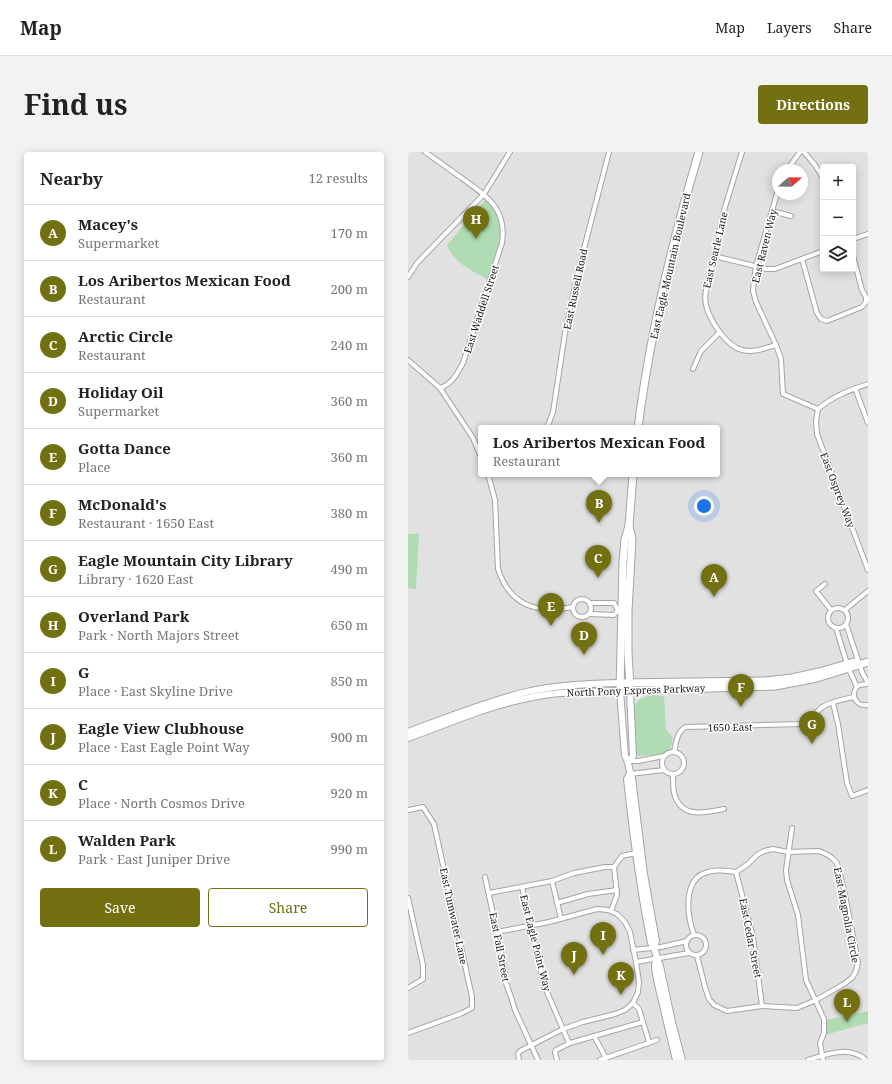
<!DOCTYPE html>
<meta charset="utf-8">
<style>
:root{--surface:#fff;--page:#f2f2f2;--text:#222;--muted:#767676;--line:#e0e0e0;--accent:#737012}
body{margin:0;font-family:"Noto Serif",serif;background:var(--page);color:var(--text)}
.controls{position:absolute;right:12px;top:12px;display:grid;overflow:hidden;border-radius:4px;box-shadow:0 2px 10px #0003}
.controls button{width:36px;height:36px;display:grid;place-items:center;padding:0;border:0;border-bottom:1px solid var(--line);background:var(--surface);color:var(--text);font:20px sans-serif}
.compass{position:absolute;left:364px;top:12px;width:36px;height:36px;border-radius:50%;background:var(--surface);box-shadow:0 2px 10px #0003;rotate:70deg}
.you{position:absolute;left:296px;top:354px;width:14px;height:14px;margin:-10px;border:3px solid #fff;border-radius:50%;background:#1a73e8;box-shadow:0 0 0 6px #1a73e833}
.badge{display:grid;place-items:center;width:26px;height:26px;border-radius:50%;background:var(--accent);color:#fff;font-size:13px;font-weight:700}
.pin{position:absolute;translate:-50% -33px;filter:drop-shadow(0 1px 2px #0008)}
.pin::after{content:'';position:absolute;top:21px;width:14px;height:12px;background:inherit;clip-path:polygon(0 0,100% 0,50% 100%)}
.popup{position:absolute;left:70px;top:273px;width:242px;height:52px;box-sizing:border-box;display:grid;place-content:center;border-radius:4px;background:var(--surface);filter:drop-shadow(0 1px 3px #0005);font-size:13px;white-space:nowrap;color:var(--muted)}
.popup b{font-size:15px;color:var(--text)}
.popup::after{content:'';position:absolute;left:50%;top:100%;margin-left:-8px;border:8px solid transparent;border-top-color:var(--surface)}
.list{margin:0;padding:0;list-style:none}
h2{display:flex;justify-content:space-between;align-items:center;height:52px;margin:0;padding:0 16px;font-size:17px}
h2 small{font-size:13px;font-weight:400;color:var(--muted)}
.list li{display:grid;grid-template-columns:26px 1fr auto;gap:12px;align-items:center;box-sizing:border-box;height:56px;padding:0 16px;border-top:1px solid var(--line)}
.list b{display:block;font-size:15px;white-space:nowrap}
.list p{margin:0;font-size:13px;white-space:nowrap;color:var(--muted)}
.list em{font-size:13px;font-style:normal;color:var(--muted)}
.actions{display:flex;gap:8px;padding:12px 16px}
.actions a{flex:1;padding:9px 0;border:1px solid var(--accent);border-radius:4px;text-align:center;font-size:14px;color:var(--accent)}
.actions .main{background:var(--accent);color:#fff}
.icon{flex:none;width:22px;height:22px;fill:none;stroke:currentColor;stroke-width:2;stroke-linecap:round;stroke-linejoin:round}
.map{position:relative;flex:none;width:460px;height:908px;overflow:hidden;border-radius:4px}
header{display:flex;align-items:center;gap:24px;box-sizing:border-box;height:56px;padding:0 20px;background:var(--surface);border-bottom:1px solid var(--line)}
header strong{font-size:19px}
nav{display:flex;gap:22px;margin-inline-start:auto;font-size:14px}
.intro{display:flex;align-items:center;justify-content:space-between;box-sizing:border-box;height:96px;padding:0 24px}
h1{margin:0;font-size:28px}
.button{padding:10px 18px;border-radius:4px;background:var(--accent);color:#fff;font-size:14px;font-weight:700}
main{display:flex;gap:24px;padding:0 24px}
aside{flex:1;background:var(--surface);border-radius:4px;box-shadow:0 2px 10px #0003}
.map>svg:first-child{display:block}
.green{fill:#afdcb2}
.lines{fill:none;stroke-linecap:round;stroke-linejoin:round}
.street-casing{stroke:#a5a5a7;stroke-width:6}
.secondary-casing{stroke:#a5a5a7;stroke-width:8}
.primary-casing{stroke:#a5a5a7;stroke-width:9}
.street{stroke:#fff;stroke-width:4}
.secondary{stroke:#fff;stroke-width:6}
.primary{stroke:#fff;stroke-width:7}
.labels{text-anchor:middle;stroke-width:3;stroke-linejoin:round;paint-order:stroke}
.street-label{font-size:10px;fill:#1a1a1a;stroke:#fff}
</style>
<header>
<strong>Map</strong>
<nav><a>Map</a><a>Layers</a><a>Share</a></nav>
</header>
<div class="intro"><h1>Find us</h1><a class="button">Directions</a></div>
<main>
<aside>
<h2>Nearby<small>12 results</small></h2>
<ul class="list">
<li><span class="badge">A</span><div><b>Macey's</b><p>Supermarket</p></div><em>170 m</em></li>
<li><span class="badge">B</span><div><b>Los Aribertos Mexican Food</b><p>Restaurant</p></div><em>200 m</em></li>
<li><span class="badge">C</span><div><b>Arctic Circle</b><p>Restaurant</p></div><em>240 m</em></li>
<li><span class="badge">D</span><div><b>Holiday Oil</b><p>Supermarket</p></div><em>360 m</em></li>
<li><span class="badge">E</span><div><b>Gotta Dance</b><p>Place</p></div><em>360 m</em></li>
<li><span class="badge">F</span><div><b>McDonald's</b><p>Restaurant · 1650 East</p></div><em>380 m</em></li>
<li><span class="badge">G</span><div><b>Eagle Mountain City Library</b><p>Library · 1620 East</p></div><em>490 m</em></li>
<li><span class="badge">H</span><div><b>Overland Park</b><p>Park · North Majors Street</p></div><em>650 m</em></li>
<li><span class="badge">I</span><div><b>G</b><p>Place · East Skyline Drive</p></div><em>850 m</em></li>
<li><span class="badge">J</span><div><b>Eagle View Clubhouse</b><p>Place · East Eagle Point Way</p></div><em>900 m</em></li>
<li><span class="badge">K</span><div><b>C</b><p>Place · North Cosmos Drive</p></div><em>920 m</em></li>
<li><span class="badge">L</span><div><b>Walden Park</b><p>Park · East Juniper Drive</p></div><em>990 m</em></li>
</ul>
<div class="actions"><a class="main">Save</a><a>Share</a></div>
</aside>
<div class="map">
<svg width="460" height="908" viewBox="0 0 460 908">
<rect width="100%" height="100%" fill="#e1e1e2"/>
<!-- green -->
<g class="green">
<path d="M 77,48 C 105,67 88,103 79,127 C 64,119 45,110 39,93 Z"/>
<polygon points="0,382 11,382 8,437 0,436"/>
<path d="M 246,543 L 256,544 L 258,578 L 265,585 L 262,598 L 252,603 L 226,604 C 226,591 221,559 229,550 C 234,545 240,544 246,543 Z"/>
<polygon points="460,859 460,871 417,883 418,868"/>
</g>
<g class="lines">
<defs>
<g id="street">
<path d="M 17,0 C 30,9 43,18 55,27 C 80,45 99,57 94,91 L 55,211 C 49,222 44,232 32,236"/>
<path d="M 334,0 L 317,55 L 298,138 C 297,143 297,148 298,153 C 302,169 318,194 334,198 C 345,201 358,196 368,193"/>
<polyline points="396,0 407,13 415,26"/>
<polyline points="379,18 392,0"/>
<polyline points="370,38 348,114 346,128 345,139 348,150 368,193 373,207 375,242 410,257"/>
<polyline points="364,59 383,64"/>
<polyline points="445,87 460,82"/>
<polyline points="306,104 359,117 367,117 415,99"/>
<polyline points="394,107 409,161 413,167 419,169 454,155 458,150 458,145 454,138 445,104"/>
<polyline points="0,125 9,111 76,42 102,0"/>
<polyline points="0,208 32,236 65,286 73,305"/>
<polyline points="285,217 293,199 312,180"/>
<polyline points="447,236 460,271"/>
<polyline points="410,257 408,269 409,282 460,418"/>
<path d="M 410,257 C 425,244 442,238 460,232"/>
<polyline points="139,276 145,260 157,181 171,116 201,0"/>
<path d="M 80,322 L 87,348 L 90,417 C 102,454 129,462 165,455"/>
<polyline points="417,432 408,439 423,458"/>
<circle cx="174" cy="456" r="9"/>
<polyline points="182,451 206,451 210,458"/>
<circle cx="430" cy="466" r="10"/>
<polyline points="437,458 460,439"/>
<polyline points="182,462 206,463 210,458"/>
<polyline points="438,472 454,520 460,531"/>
<polyline points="428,476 440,515 449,535"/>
<path d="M 460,532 L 451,533 C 441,541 447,555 460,553"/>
<polyline points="425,551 430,572 439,631 444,644 460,638"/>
<path d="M 266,600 C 268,591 269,579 278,575 L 394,572 C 405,567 408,559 416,554 C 425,549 436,547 446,545"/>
<circle cx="265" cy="611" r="11"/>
<polyline points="221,609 230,609 256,604"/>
<polyline points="222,622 256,618"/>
<path d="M 265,622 C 265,628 265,635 266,641 C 273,667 296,661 316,657"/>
<polyline points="0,658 15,655 26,672 64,845 64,856 52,862 0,881"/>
<polyline points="384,676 378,718 379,728 390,763 398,828 416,867 416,881 412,891 415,908"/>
<polyline points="328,720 345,785 354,854"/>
<polyline points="77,725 96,813 98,831 103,845 107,858 130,908"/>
<polyline points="144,729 153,767"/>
<polyline points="114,735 136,833 161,891"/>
<polyline points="81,741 144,729 166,721 197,715 206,715"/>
<polyline points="0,746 15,813 15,827 0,836"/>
<polyline points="149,751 180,742 209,738"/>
<polyline points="203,759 209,743 206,715 214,704 228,701"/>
<polyline points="89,780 141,770 189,757 200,758 209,762 217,770 222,780 228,810 231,830 230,840 225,851 217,858 207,862 175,870 155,877 112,899 110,902 111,908"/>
<circle cx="288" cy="793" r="10"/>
<path d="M 286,783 C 279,764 274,726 300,720 C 310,717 318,719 328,720 L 340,712 L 349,703 L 356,699 L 365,697 L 380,700 L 411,699 L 420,703 L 424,706 L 429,711 L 436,738 L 450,810 L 448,819 L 444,826 L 436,832 L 408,848 L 389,856 L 354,854 L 319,859 L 306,853 L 301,847 L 297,835 L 289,804"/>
<polyline points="225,798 253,795 279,789"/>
<polyline points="228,810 281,801"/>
<polyline points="225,851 231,857 241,890"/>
<polyline points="186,884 198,906"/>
<polyline points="149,908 147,900 148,898 162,891 235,870"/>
<polyline points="192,908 249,888"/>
<path d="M 400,908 C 419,902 441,893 458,908"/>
</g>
<g id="secondary">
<path d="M 0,580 C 37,566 75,551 114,541 C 145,533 179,532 211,531"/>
<path d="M 0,586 C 39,572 79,554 120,546 C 150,539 181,540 212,539 L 217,604 C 222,611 220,618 224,626 L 236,722 L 248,789 L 246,795"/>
<polyline points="221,609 225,604 222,539"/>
<path d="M 222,622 L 219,627 C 225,682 232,737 243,791 C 248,797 248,806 252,814 L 264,870 L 274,908"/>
<polyline points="248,806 247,815 249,828 268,908"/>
</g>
<g id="primary">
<path d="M 230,276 C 242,182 264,90 291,0"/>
<polyline points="225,322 221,374 217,387 215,410 212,539 367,534 409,526 460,510"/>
<polyline points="221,374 224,387 220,459 220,500 222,535"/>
<polyline points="211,531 357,529 384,526 411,520 446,510"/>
</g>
</defs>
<!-- street casing -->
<use href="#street" class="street-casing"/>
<!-- secondary casing -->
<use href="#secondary" class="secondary-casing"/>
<!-- primary casing -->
<use href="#primary" class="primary-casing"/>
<!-- street -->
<use href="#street" class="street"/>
<!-- secondary -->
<use href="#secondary" class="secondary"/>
<!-- primary -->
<use href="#primary" class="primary"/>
</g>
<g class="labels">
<!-- street labels -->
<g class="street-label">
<text transform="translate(356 94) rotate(-76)" y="4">East Raven Way</text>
<text transform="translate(307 98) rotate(-77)" y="4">East Searle Lane</text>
<text transform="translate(262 114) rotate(-77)" y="4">East Eagle Mountain Boulevard</text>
<text transform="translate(167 137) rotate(-78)" y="4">East Russell Road</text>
<text transform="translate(73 157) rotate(-72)" y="4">East Waddell Street</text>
<text transform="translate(430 338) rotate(69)" y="4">East Osprey Way</text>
<text transform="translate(228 538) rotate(-2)" y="4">North Pony Express Parkway</text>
<text transform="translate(322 575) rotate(-1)" y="4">1650 East</text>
<text transform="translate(439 763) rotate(79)" y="4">East Magnolia Circle</text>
<text transform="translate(46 764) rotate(78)" y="4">East Tumwater Lane</text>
<text transform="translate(343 786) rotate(79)" y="4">East Cedar Street</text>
<text transform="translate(128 791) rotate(76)" y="4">East Eagle Point Way</text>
<text transform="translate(92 795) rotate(79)" y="4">East Fall Street</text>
</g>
</g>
</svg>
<div class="controls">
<button>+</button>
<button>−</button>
<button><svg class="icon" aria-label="layers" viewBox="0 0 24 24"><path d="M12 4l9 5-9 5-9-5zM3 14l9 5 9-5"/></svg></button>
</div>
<svg class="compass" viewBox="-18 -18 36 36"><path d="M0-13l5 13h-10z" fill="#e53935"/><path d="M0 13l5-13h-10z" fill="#767676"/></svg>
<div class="you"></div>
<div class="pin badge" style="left:306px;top:445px">A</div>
<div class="pin badge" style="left:191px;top:371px">B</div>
<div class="popup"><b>Los Aribertos Mexican Food</b>Restaurant</div>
<div class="pin badge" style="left:190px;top:426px">C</div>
<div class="pin badge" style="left:176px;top:503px">D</div>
<div class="pin badge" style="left:143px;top:474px">E</div>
<div class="pin badge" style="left:333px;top:555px">F</div>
<div class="pin badge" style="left:404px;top:592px">G</div>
<div class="pin badge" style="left:68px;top:87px">H</div>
<div class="pin badge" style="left:195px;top:803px">I</div>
<div class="pin badge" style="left:166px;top:823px">J</div>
<div class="pin badge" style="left:213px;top:843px">K</div>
<div class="pin badge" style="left:439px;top:870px">L</div>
</div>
</main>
